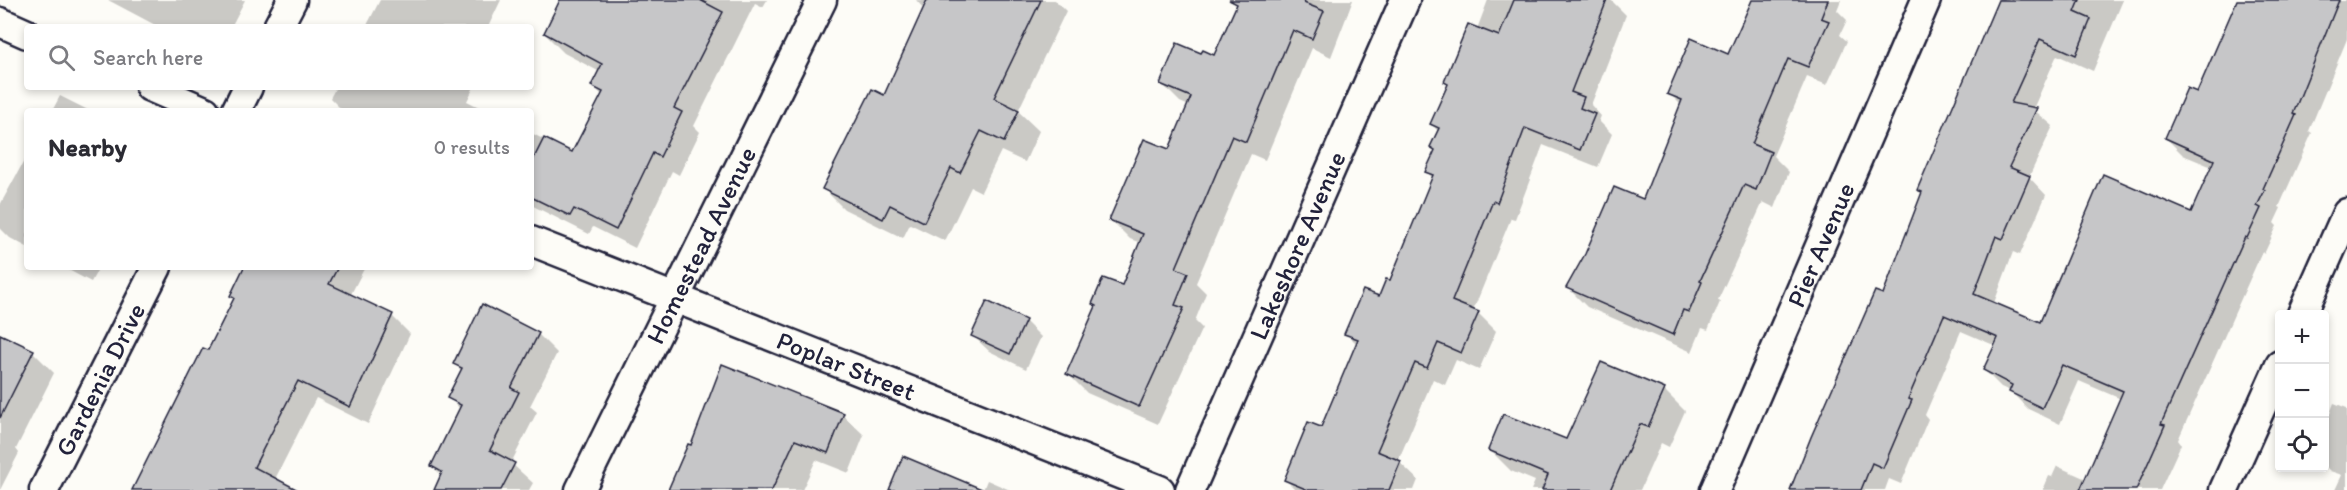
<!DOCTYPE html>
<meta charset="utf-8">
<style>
:root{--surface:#fff;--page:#f7f7f7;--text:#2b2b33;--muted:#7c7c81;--line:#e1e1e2}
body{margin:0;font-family:Itim,sans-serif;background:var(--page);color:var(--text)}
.controls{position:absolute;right:18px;bottom:18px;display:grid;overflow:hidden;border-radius:6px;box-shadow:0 3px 9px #0003}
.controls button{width:54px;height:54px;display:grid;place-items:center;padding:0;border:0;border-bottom:2px solid var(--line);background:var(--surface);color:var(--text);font:30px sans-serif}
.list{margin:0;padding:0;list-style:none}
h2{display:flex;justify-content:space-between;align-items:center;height:78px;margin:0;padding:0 24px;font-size:26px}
h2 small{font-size:20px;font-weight:400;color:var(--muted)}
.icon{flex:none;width:33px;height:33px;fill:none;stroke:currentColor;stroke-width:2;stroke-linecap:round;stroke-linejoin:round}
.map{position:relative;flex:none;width:2347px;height:490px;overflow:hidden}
.search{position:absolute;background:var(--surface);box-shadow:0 3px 9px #0003;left:24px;top:24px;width:510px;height:66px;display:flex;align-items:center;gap:15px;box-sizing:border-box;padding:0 21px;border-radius:6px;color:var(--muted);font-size:22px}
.panel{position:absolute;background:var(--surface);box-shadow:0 3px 9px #0003;left:24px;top:108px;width:510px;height:162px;border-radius:6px}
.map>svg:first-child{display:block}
.shadow{fill:#0003}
.building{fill:#c6c6c8;stroke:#22223b;stroke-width:1.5}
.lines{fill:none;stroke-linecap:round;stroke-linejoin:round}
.street-casing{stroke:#22223b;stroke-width:33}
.street{stroke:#fdfcf7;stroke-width:28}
.labels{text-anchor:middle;stroke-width:5;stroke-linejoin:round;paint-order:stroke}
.street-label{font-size:26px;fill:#22223b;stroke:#fdfcf7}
</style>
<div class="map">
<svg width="2347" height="490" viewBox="0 0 2347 490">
<rect width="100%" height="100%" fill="#fdfcf7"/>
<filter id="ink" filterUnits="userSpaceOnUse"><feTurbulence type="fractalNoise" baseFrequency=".0167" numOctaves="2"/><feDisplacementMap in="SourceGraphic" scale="12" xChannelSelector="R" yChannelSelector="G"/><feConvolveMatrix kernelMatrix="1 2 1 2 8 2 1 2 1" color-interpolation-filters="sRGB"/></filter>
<g filter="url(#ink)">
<!-- shadow -->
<g class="shadow">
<polygon points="108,0 245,0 231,27 159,27"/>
<polygon points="380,0 501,0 489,25 491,27 366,27"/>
<polygon points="562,0 767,0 763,7 755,3 694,126 700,132 679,175 672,171 635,248 593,227 589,234 531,205 531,133 573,154 603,96 593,86 600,72 564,53 545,34"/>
<polygon points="916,0 1055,0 1066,11 1018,111 1039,131 1025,162 1001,151 981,192 971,187 945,241 910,224 903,238 844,209 824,189 884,97 924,9"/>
<polygon points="1240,0 1353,0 1331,57 1312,48 1265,160 1251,154 1196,283 1206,293 1195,321 1202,328 1158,424 1087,393 1068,374 1123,287 1141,243 1130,239 1111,220 1170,151 1189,106 1180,102 1161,83 1202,55 1215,57"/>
<polygon points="1488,0 1611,0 1626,15 1591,105 1601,116 1599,121 1612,134 1598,167 1543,145 1515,219 1511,218 1473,311 1478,313 1496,331 1479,370 1456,360 1445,385 1433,379 1398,461 1418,480 1414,490 1296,490 1285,479 1322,429 1358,345 1346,333 1380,298 1391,282 1433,178 1427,172 1436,151 1439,132 1431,124 1449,85 1446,82 1477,29"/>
<polygon points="1750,0 1841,0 1837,10 1847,20 1840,35 1847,41 1827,85 1807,77 1773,156 1789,172 1775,208 1763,202 1718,300 1720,302 1708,330 1702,328 1692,352 1587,307 1568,288 1644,201 1682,106 1669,93 1728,56 1753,1"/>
<polygon points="2000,0 2123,0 2093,71 2057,55 2033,109 2053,126 2029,177 2046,195 2020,255 2013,252 1994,303 2041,324 2192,214 2212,167 2183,155 2166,138 2196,100 2238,0 2347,0 2347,39 2309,131 2312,133 2279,207 2281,208 2274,223 2277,226 2264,254 2262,252 2178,440 2181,444 2160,490 2043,490 2049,476 2052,477 2057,466 2086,479 2121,399 2079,381 2060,424 2028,409 2010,391 2001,387 1984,370 1996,346 1961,331 1925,415 1928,419 1901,484 1889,479 1885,490 1793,490 1884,297 1923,194 1919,190"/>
<polygon points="336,87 474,87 467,101 487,111 343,111 330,98"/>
<polygon points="60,96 90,111 52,111"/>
<polygon points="27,160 27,247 10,238 0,228 0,205 24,161"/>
<polygon points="63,267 99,267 91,282"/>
<polygon points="247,267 365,267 350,296 392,316 410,334 368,424 316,398 272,485 276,490 134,490 209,352 235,299"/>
<polygon points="1025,321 1041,337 1026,369 989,351 972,335"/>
<polygon points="538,334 557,353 530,406 537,412 511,463 533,483 529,490 435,490 442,476 432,466 460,409 449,397 462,371 454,363"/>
<polygon points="0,335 33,352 54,373 16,449 19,453 0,490"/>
<polygon points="1664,390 1685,411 1669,447 1661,443 1640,490 1531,490 1535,481 1511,471 1490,450 1567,441"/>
<polygon points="2334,403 2347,408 2347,490 2335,490 2342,475 2330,471 2324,465 2324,429"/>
<polygon points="843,415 864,435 849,473 816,460 802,490 670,490 692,447"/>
<polygon points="987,480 1010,490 983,490"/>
</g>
<!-- building -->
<g class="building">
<polygon points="560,0 700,0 723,12 674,108 682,112 660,157 653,153 616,230 574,209 570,216 531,197 531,164 544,138 572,152 603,92 591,86 602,64 544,33"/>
<polygon points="927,0 1041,0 994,98 1019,110 1004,142 981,131 960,173 951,168 924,222 890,205 883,219 822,189 872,89 884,95"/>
<polygon points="1229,0 1305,0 1304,3 1324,11 1312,39 1293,30 1246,142 1232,136 1176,268 1188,273 1175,305 1184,308 1139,407 1066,374 1096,306 1092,304 1103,278 1122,285 1143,234 1109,220 1144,139 1169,149 1191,97 1160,84 1177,43 1201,53 1203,50 1214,55 1237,4"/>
<polygon points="1514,0 1607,0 1571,92 1584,97 1580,108 1595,114 1580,150 1525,128 1497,203 1493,201 1452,301 1479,312 1461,353 1438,343 1427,368 1415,363 1377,451 1401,461 1389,490 1308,490 1284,480 1308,422 1321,427 1358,339 1344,334 1363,290 1379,296 1386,279 1390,280 1433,175 1425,172 1435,150 1430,147 1439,128 1430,124 1448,84 1444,82 1468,24 1499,36"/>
<polygon points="1752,0 1828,0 1821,18 1829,21 1808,67 1788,59 1752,144 1771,152 1756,190 1744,185 1700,281 1702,282 1689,312 1683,310 1673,335 1566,288 1585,254 1614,187 1643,199 1682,100 1667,94 1691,38 1728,54"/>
<polygon points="1998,0 2080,0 2075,12 2091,19 2076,55 2040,39 2011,103 2037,108 2009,167 2030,176 2003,239 1996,236 1974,294 2040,322 2103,174 2191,212 2214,160 2165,138 2187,88 2197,92 2237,0 2339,0 2293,114 2296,115 2263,189 2265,190 2257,206 2261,208 2247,238 2245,237 2161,424 2165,425 2136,490 2080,490 2123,391 2062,365 2042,408 2009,392 2012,385 1983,370 1998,338 1944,315 1908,399 1912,400 1883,468 1872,463 1861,490 1790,490 1811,437 1875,291 1883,294 1922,192 1917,190"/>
<polygon points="244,267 338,267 329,284 393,314 350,407 298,381 254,467 298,490 132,490 203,348 208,350 234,298 230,296"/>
<polygon points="987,301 1026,320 1010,354 971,336"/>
<polygon points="482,304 539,333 511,388 519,392 490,450 515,463 501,490 434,490 442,472 431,466 461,405 447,398 462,368 453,364"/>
<polygon points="0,334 34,350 0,418"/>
<polygon points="1601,362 1665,389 1648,427 1640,424 1610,490 1542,490 1548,475 1488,450 1503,414 1566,439"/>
<polygon points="722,364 844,413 828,453 795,440 772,490 668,490 688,444 691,445"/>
<polygon points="903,456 984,490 889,490"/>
</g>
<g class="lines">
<defs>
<g id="street">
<polyline points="0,22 27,34"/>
<polyline points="278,27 292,0"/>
<polyline points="150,87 205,111"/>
<polyline points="236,111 248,87"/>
<path id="s1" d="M 531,241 L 1160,490"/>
<polyline points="2302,314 2347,213"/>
<path id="s2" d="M 44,490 L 157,267"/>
<path id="s3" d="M 580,490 L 822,0"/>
<path id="s4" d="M 1190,490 L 1405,0"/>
<path id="s5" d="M 1715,490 L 1926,0"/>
<polyline points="2224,490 2280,365"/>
</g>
</defs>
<!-- street casing -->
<use href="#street" class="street-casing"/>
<!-- street -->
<use href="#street" class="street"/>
</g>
</g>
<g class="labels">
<!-- street labels -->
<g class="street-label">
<text dy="9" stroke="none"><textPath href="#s3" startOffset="273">Homestead Avenue</textPath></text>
<text dy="9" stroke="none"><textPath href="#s4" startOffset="267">Lakeshore Avenue</textPath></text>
<text dy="9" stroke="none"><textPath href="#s5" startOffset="267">Pier Avenue</textPath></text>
<text dy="9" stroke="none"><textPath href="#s1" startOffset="339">Poplar Street</textPath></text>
<text dy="9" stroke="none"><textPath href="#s2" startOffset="124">Gardenia Drive</textPath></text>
</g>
</g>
</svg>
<div class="controls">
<button>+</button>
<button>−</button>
<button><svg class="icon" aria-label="locate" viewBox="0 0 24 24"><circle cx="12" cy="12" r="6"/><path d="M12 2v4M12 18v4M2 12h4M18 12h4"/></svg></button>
</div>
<div class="search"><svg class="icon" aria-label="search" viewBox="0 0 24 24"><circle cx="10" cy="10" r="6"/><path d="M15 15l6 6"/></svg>Search here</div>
<section class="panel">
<h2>Nearby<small>0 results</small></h2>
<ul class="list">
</ul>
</section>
</div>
